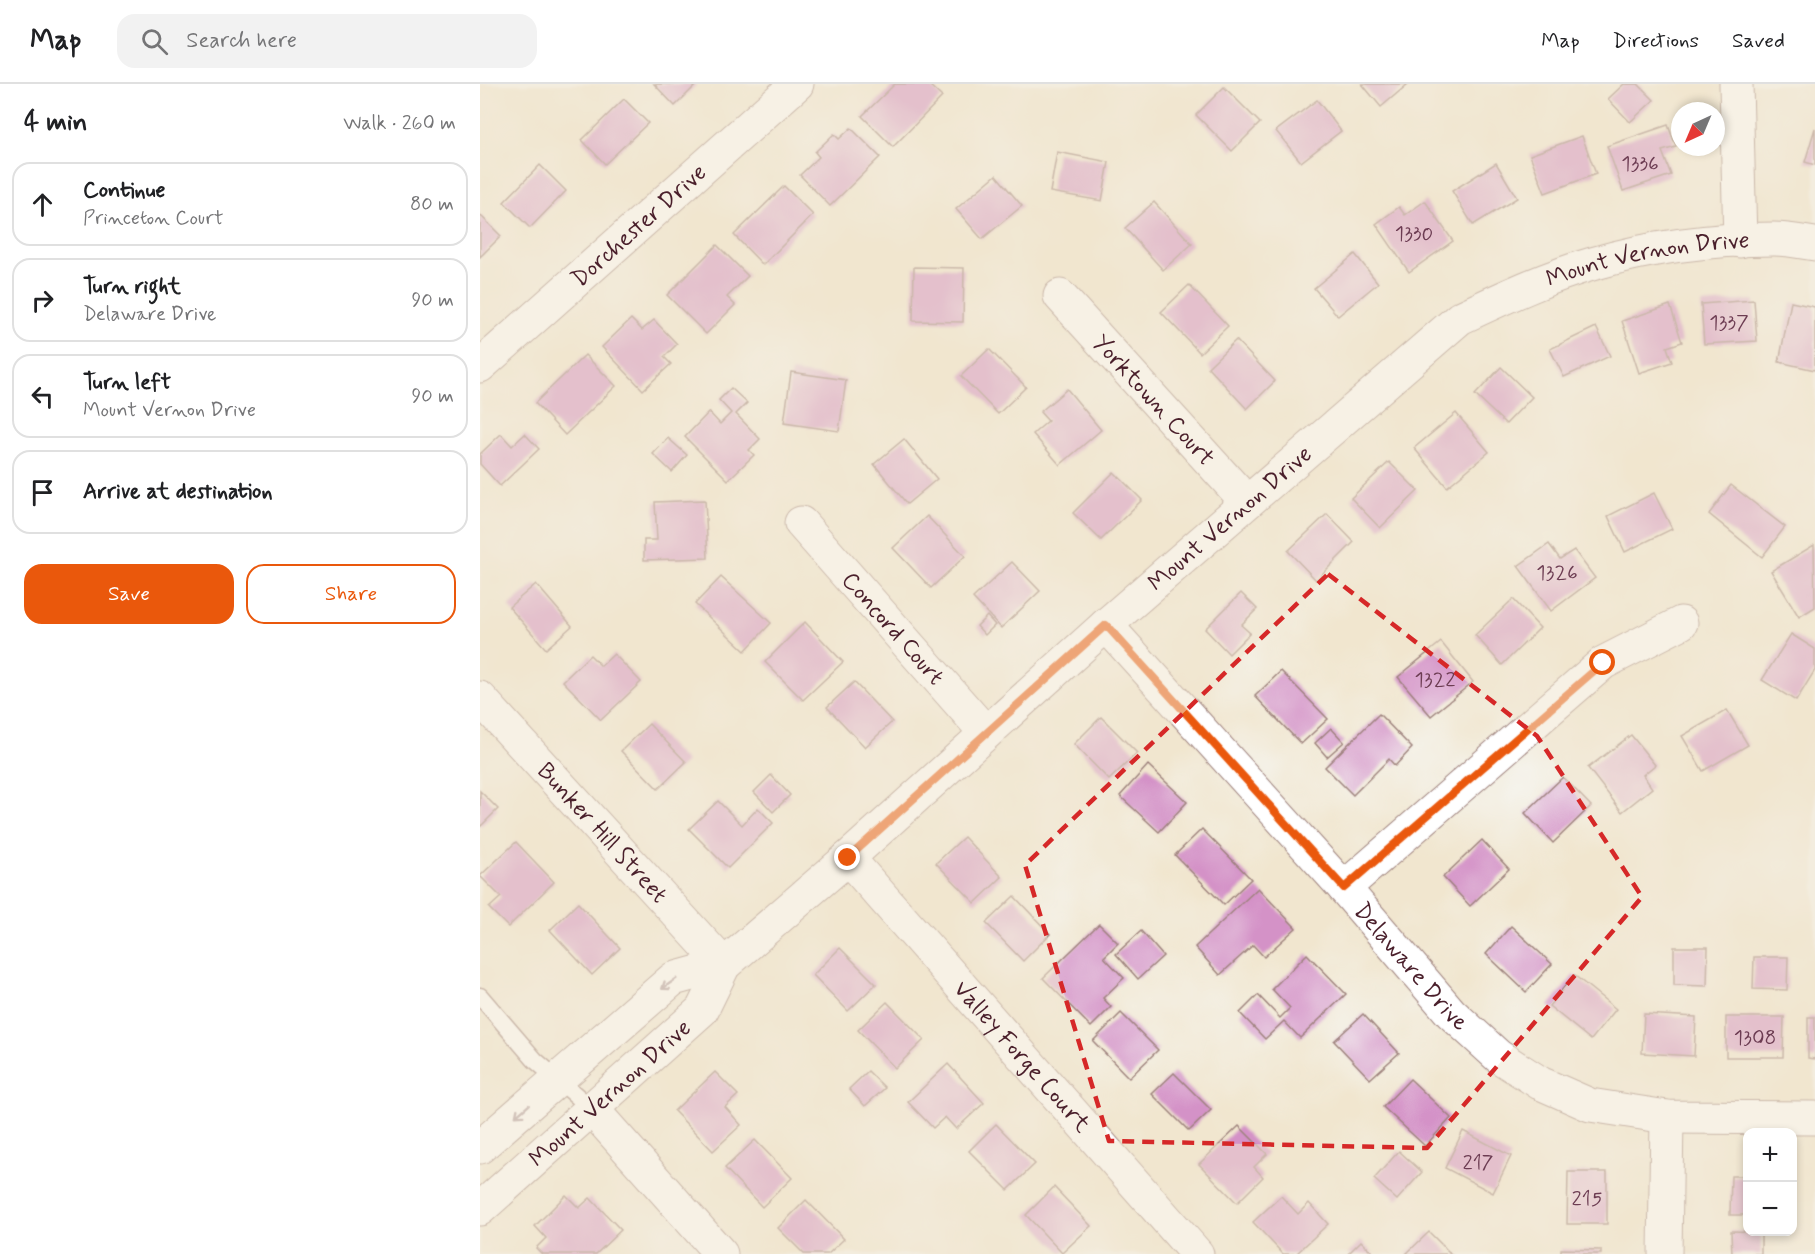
<!DOCTYPE html>
<meta charset="utf-8">
<style>
:root{--surface:#fff;--page:#f2f2f2;--text:#202124;--muted:#757577;--line:#e0e0e0;--accent:#ea580c}
body{margin:0;font-family:Mynerve,sans-serif;background:var(--page);color:var(--text)}
.controls{position:absolute;right:18px;bottom:18px;display:grid;overflow:hidden;border-radius:12px;box-shadow:0 3px 9px #0003}
.controls button{width:54px;height:54px;display:grid;place-items:center;padding:0;border:0;border-bottom:2px solid var(--line);background:var(--surface);color:var(--text);font:30px sans-serif}
.compass{position:absolute;left:1191px;top:18px;width:54px;height:54px;border-radius:50%;background:var(--surface);box-shadow:0 3px 9px #0003;rotate:224deg}
.stop{position:absolute;width:18px;height:18px;margin:-14px;border:4px solid #ea580c;border-radius:50%;background:#fff}
.stop.end{background:#ea580c;border-color:#fff;box-shadow:0 2px 6px #0008}
.list{margin:0;padding:0;list-style:none}
h2{display:flex;justify-content:space-between;align-items:center;height:78px;margin:0;padding:0 24px;font-size:26px}
h2 small{font-size:20px;font-weight:400;color:var(--muted)}
.list li{display:grid;grid-template-columns:39px 1fr auto;gap:18px;align-items:center;box-sizing:border-box;height:84px;margin:0 12px 12px;padding:0 12px;border:2px solid var(--line);border-radius:18px}
.list b{display:block;font-size:22px;white-space:nowrap}
.list p{margin:0;font-size:20px;white-space:nowrap;color:var(--muted)}
.list em{font-size:20px;font-style:normal;color:var(--muted)}
.actions{display:flex;gap:12px;padding:18px 24px}
.actions a{flex:1;padding:14px 0;border:2px solid var(--accent);border-radius:18px;text-align:center;font-size:21px;color:var(--accent)}
.actions .main{background:var(--accent);color:#fff}
.icon{flex:none;width:33px;height:33px;fill:none;stroke:currentColor;stroke-width:2;stroke-linecap:round;stroke-linejoin:round}
.map{position:relative;flex:none;width:1335px;height:1170px;overflow:hidden}
header{display:flex;align-items:center;gap:36px;box-sizing:border-box;height:84px;padding:0 30px;background:var(--surface);border-bottom:2px solid var(--line)}
header strong{font-size:28px}
nav{display:flex;gap:33px;margin-inline-start:auto;font-size:21px}
.search{width:420px;height:54px;background:var(--page);display:flex;align-items:center;gap:15px;box-sizing:border-box;padding:0 21px;border-radius:18px;color:var(--muted);font-size:22px}
main{display:flex}
aside{flex:1;background:var(--surface)}
.map>svg:first-child{display:block}
.building{fill:#d492c7}
.lines{fill:none;stroke-linecap:round;stroke-linejoin:round}
.service-casing{stroke:#9e827d;stroke-width:19}
.minor-casing{stroke:#9e827d;stroke-width:35}
.service{stroke:#fff;stroke-width:16}
.minor{stroke:#fff;stroke-width:33}
.oneway{stroke:#ae9aa0}
.route{stroke:#ea580c;stroke-width:8}
.marked{fill:none;stroke:#d62828;stroke-width:4.5;stroke-dasharray:12 8;stroke-linejoin:round}
.labels{text-anchor:middle;stroke-width:5;stroke-linejoin:round;paint-order:stroke}
.number-label{font-size:21px;fill:#6c3c52}
.street-label{font-size:24px;fill:#4a1f2b;stroke:#f6f6f2}
</style>
<header>
<strong>Map</strong>
<div class="search"><svg class="icon" aria-label="search" viewBox="0 0 24 24"><circle cx="10" cy="10" r="6"/><path d="M15 15l6 6"/></svg>Search here</div>
<nav><a>Map</a><a>Directions</a><a>Saved</a></nav>
</header>
<main>
<aside>
<h2>4 min<small>Walk · 260 m</small></h2>
<ul class="list">
<li><svg class="icon" aria-label="ahead" viewBox="0 0 24 24"><path d="M12 20V5M6 11l6-6 6 6"/></svg><div><b>Continue</b><p>Princeton Court</p></div><em>80 m</em></li>
<li><svg class="icon" aria-label="right" viewBox="0 0 24 24"><path d="M7 20v-9h11M14 6l5 5-5 5"/></svg><div><b>Turn right</b><p>Delaware Drive</p></div><em>90 m</em></li>
<li><svg class="icon" aria-label="left" viewBox="0 0 24 24"><path d="M17 20v-9H6M10 6l-5 5 5 5"/></svg><div><b>Turn left</b><p>Mount Vernon Drive</p></div><em>90 m</em></li>
<li><svg class="icon" aria-label="arrive" viewBox="0 0 24 24"><path d="M6 21V4h12l-3 4 3 4H6"/></svg><div><b>Arrive at destination</b></div></li>
</ul>
<div class="actions"><a class="main">Save</a><a>Share</a></div>
</aside>
<div class="map">
<svg width="1335" height="1170" viewBox="0 0 1335 1170">
<rect width="100%" height="100%" fill="#f6f6f2"/>
<filter id="ink" filterUnits="userSpaceOnUse"><feTurbulence type="fractalNoise" baseFrequency=".0167" numOctaves="2"/><feDisplacementMap in="SourceGraphic" scale="12" xChannelSelector="R" yChannelSelector="G"/><feConvolveMatrix kernelMatrix="1 2 1 2 8 2 1 2 1" color-interpolation-filters="sRGB"/></filter>
<filter id="wash" filterUnits="userSpaceOnUse"><feTurbulence type="fractalNoise" baseFrequency=".008" numOctaves="4" result="noise"/><feDisplacementMap in="SourceGraphic" scale="24" xChannelSelector="R" yChannelSelector="G"/><feGaussianBlur stdDeviation="1.35" result="paint"/><feColorMatrix in="noise" values="0 0 0 0 0 0 0 0 0 0 0 0 0 0 0 0 0 1.4 0 .05"/><feComposite in="paint" operator="in"/></filter>
<g filter="url(#wash)">
<rect width="100%" height="100%" fill="#f1e6cf"/>
<g id="blocks">
<!-- building -->
<g class="building">
<polygon points="174,0 217,0 195,22"/>
<polygon points="415,0 448,0 462,13 413,63 382,32"/>
<polygon points="882,0 928,0 901,23"/>
<polygon points="1144,0 1158,0 1174,16 1150,38 1128,15"/>
<polygon points="744,3 780,39 752,67 716,31"/>
<polygon points="144,15 168,39 125,80 102,56"/>
<polygon points="837,16 861,47 821,78 796,47"/>
<polygon points="1188,41 1196,63 1182,67 1191,91 1143,107 1127,62"/>
<polygon points="371,44 400,73 350,122 320,91 339,73 335,68 354,50 359,55"/>
<polygon points="1335,44 1335,81 1325,78"/>
<polygon points="1102,52 1116,90 1065,109 1050,71"/>
<polygon points="577,68 629,78 622,117 570,108"/>
<polygon points="1016,79 1037,114 993,141 972,107"/>
<polygon points="60,81 86,107 50,144 24,118"/>
<polygon points="516,91 542,122 502,155 476,125"/>
<polygon points="304,102 333,131 283,181 254,151"/>
<polygon points="945,117 973,157 929,188 896,140 919,123 925,131"/>
<polygon points="674,118 712,160 683,186 645,144"/>
<polygon points="0,131 21,152 0,173"/>
<polygon points="237,161 268,192 247,213 255,221 226,250 187,211"/>
<polygon points="875,170 898,199 858,232 834,204"/>
<polygon points="434,183 484,184 483,238 433,237"/>
<polygon points="709,201 748,242 720,269 681,228"/>
<polygon points="1274,216 1277,257 1224,260 1221,220"/>
<polygon points="1311,218 1335,223 1335,286 1299,278"/>
<polygon points="1190,221 1202,258 1187,263 1192,278 1159,289 1142,237"/>
<polygon points="151,235 162,246 174,236 197,260 184,273 191,280 163,306 122,263"/>
<polygon points="1116,243 1130,272 1084,293 1070,265"/>
<polygon points="756,256 795,297 767,325 728,283"/>
<polygon points="509,265 546,303 518,330 481,292"/>
<polygon points="105,271 136,302 85,351 55,319"/>
<polygon points="1021,283 1052,313 1026,340 995,311"/>
<polygon points="311,288 366,296 359,347 304,339"/>
<polygon points="251,304 267,319 256,330 280,355 269,366 274,371 248,396 205,353 229,328 240,340 251,329 239,316"/>
<polygon points="587,305 621,346 580,381 553,350 568,337 560,328"/>
<polygon points="976,329 1009,368 967,403 934,364"/>
<polygon points="21,350 32,362 45,350 59,365 20,402 0,380 0,370"/>
<polygon points="188,354 207,371 192,388 173,370"/>
<polygon points="424,355 457,395 427,420 394,380"/>
<polygon points="909,378 938,407 900,444 871,414"/>
<polygon points="634,388 662,416 621,456 593,429"/>
<polygon points="1251,401 1305,443 1282,473 1229,430"/>
<polygon points="1174,409 1192,445 1145,468 1128,432"/>
<polygon points="225,416 228,474 164,476 164,456 177,456 175,418"/>
<polygon points="847,430 874,458 836,496 808,467"/>
<polygon points="447,432 485,472 451,504 413,464"/>
<polygon points="1069,460 1080,475 1094,466 1115,494 1071,527 1038,482"/>
<polygon points="1334,461 1335,523 1319,533 1291,487"/>
<polygon points="532,478 560,507 521,544 493,514"/>
<polygon points="241,493 291,539 265,567 215,520"/>
<polygon points="56,500 92,542 66,565 29,523"/>
<polygon points="761,509 777,525 761,541 770,549 749,570 725,545"/>
<polygon points="1033,515 1060,544 1022,581 995,551"/>
<polygon points="507,532 515,541 505,551 497,542"/>
<polygon points="325,538 363,578 323,616 285,578"/>
<polygon points="1311,550 1335,565 1335,586 1316,617 1282,596"/>
<polygon points="961,558 993,598 951,632 918,593"/>
<polygon points="134,570 161,598 121,636 83,597 110,571 121,582"/>
<polygon points="801,587 848,635 821,660 775,612"/>
<polygon points="374,598 412,638 385,663 347,623"/>
<polygon points="1247,626 1268,661 1223,687 1202,652"/>
<polygon points="899,630 932,664 915,682 909,675 873,711 845,683"/>
<polygon points="621,633 657,669 629,696 594,660"/>
<polygon points="169,640 206,678 178,705 141,667"/>
<polygon points="851,644 864,658 847,673 835,659"/>
<polygon points="1151,651 1175,681 1163,691 1172,704 1142,728 1108,684"/>
<polygon points="668,681 707,718 679,748 640,712"/>
<polygon points="291,691 310,711 293,728 274,708"/>
<polygon points="1083,693 1111,722 1073,759 1045,729"/>
<polygon points="0,707 18,725 0,743"/>
<polygon points="238,717 262,741 278,724 293,739 248,784 209,745"/>
<polygon points="722,745 771,795 744,821 695,771"/>
<polygon points="484,753 522,793 495,819 456,779"/>
<polygon points="1002,756 1029,785 990,822 963,793"/>
<polygon points="36,758 74,798 28,843 9,824 21,813 0,792"/>
<polygon points="778,804 816,844 784,873 773,861 740,891 715,863"/>
<polygon points="534,812 570,850 543,877 506,839"/>
<polygon points="98,819 140,864 112,891 70,846"/>
<polygon points="619,840 638,859 624,873 644,894 623,914 631,923 611,943 563,894"/>
<polygon points="1031,842 1072,880 1046,908 1006,870"/>
<polygon points="661,847 683,872 658,895 636,870"/>
<polygon points="1194,863 1228,863 1227,902 1194,901"/>
<polygon points="360,864 396,900 368,927 333,891"/>
<polygon points="827,870 866,910 820,954 804,937 785,955 760,929 778,911 800,934 810,924 792,905"/>
<polygon points="1274,873 1308,873 1307,906 1273,905"/>
<polygon points="1094,891 1136,925 1111,956 1069,922"/>
<polygon points="407,918 444,956 415,984 378,946"/>
<polygon points="641,929 678,966 649,994 613,957"/>
<polygon points="883,930 919,969 890,995 854,957"/>
<polygon points="1164,930 1216,933 1214,972 1162,969"/>
<polygon points="1246,933 1304,933 1303,973 1246,973"/>
<polygon points="1328,933 1335,933 1335,975 1328,974"/>
<polygon points="468,980 504,1019 476,1045 465,1033 453,1044 428,1018"/>
<polygon points="388,987 405,1004 385,1022 369,1005"/>
<polygon points="235,988 258,1011 245,1023 261,1041 233,1067 194,1027"/>
<polygon points="694,989 731,1026 709,1047 672,1010"/>
<polygon points="930,995 971,1034 945,1062 903,1023"/>
<polygon points="516,1040 555,1080 528,1106 489,1067"/>
<polygon points="759,1042 787,1070 774,1083 783,1093 757,1119 719,1080"/>
<polygon points="983,1047 1031,1072 1013,1109 965,1084"/>
<polygon points="275,1056 312,1094 282,1123 245,1084"/>
<polygon points="919,1067 942,1088 917,1116 894,1095"/>
<polygon points="1088,1088 1127,1088 1127,1140 1087,1140"/>
<polygon points="1251,1092 1268,1092 1268,1131 1250,1131"/>
<polygon points="574,1103 611,1142 582,1169 546,1131"/>
<polygon points="86,1111 99,1124 110,1114 141,1146 116,1170 62,1170 56,1164 66,1154 55,1142"/>
<polygon points="801,1112 818,1130 829,1119 848,1140 816,1170 803,1170 773,1138"/>
<polygon points="326,1116 364,1155 348,1170 324,1170 298,1144"/>
<polygon points="1251,1147 1281,1148 1281,1170 1252,1170"/>
<polygon points="949,1148 971,1170 926,1170"/>
<polygon points="881,1157 894,1170 868,1170"/>
<polygon points="1081,1165 1121,1166 1121,1170 1081,1170"/>
</g>
</g>
</g>
<g filter="url(#ink)">
<use href="#blocks" fill-opacity="0" stroke="#9e827d" stroke-width="1.5"/>
<g class="lines">
<defs>
<polyline id="service" points="0,912 55,976 112,1025"/>
<g id="minor">
<polyline points="1256,0 1260,157"/>
<path id="s1" d="M 580,212 L 767,418"/>
<path id="s2" d="M 0,282 L 317,0"/>
<path id="s3" d="M 321,439 L 506,649"/>
<path id="s4" d="M 626,541 L 864,804 L 971,929 L 1018,972 L 1060,999 L 1110,1021 L 1187,1033 L 1335,1034"/>
<path id="s5" d="M 0,614 L 244,881"/>
<path id="s6" d="M 368,774 L 717,1170"/>
<polyline points="864,804 1123,579 1201,539"/>
<polyline points="112,1025 241,1170"/>
<polyline points="0,1063 193,895 244,881"/>
<path id="s7" d="M 0,1125 L 222,926 L 244,881 L 368,774 L 626,541 L 980,234 C 1023,214 1067,193 1112,180 C 1170,163 1233,155 1294,155 C 1307,155 1322,158 1335,160"/>
<polyline points="1185,1170 1187,1033"/>
</g>
</defs>
<!-- service casing -->
<use href="#service" class="service-casing"/>
<!-- minor casing -->
<use href="#minor" class="minor-casing"/>
<!-- service -->
<use href="#service" class="service"/>
<!-- minor -->
<use href="#minor" class="minor"/>
</g>
<!-- one-way arrows -->
<defs><path id="oneway-shaft" d="M-6 0H5M1.5-3L5.5 0L1.5 3" fill="none" stroke-width="1.6" stroke-linecap="round" stroke-linejoin="round" transform="scale(1.5)"/></defs>
<g class="oneway">
<use href="#oneway-shaft" transform="translate(189 900) rotate(145)"/>
<use href="#oneway-shaft" transform="translate(42 1027) rotate(139)"/>
</g>
</g>
<g class="lines" filter="url(#ink)">
<!-- route -->
<polyline class="route" points="368,774 626,541 864,804 1123,579"/>
</g>
<!-- marked area -->
<path d="M0 0H1335V1170H0ZM 848,490 L 1057,652 L 1162,813 L 947,1064 L 629,1057 L 545,781 Z" fill="#f1e6cf" fill-opacity=".55" fill-rule="evenodd"/>
<path class="marked" d="M 848,490 L 1057,652 L 1162,813 L 947,1064 L 629,1057 L 545,781 Z"/>
<g class="labels">
<!-- number labels -->
<g class="number-label">
<text x="1160" y="86">1336</text>
<text x="934" y="156">1330</text>
<text x="1249" y="245">1337</text>
<text x="1077" y="495">1326</text>
<text x="955" y="602">1322</text>
<text x="1275" y="960">1308</text>
<text x="998" y="1085">217</text>
<text x="1107" y="1121">215</text>
</g>
<!-- street labels -->
<g class="street-label">
<text dy="8" stroke="none"><textPath href="#s2" startOffset="212">Dorchester Drive</textPath></text>
<text dy="8" stroke="none"><textPath href="#s7" startOffset="1527">Mount Vernon Drive</textPath></text>
<text dy="8" stroke="none"><textPath href="#s1" startOffset="140">Yorktown Court</textPath></text>
<text dy="8" stroke="none"><textPath href="#s7" startOffset="1023">Mount Vernon Drive</textPath></text>
<text dy="8" stroke="none"><textPath href="#s3" startOffset="140">Concord Court</textPath></text>
<text dy="8" stroke="none"><textPath href="#s5" startOffset="182">Bunker Hill Street</textPath></text>
<text dy="8" stroke="none"><textPath href="#s4" startOffset="458">Delaware Drive</textPath></text>
<text dy="8" stroke="none"><textPath href="#s6" startOffset="264">Valley Forge Court</textPath></text>
<text dy="8" stroke="none"><textPath href="#s7" startOffset="174">Mount Vernon Drive</textPath></text>
</g>
</g>
</svg>
<div class="controls">
<button>+</button>
<button>−</button>
</div>
<svg class="compass" viewBox="-18 -18 36 36"><path d="M0-13l5 13h-10z" fill="#e53935"/><path d="M0 13l5-13h-10z" fill="#757577"/></svg>
<div class="stop" style="left:1123px;top:579px"></div>
<div class="stop end" style="left:368px;top:774px"></div>
</div>
</main>
